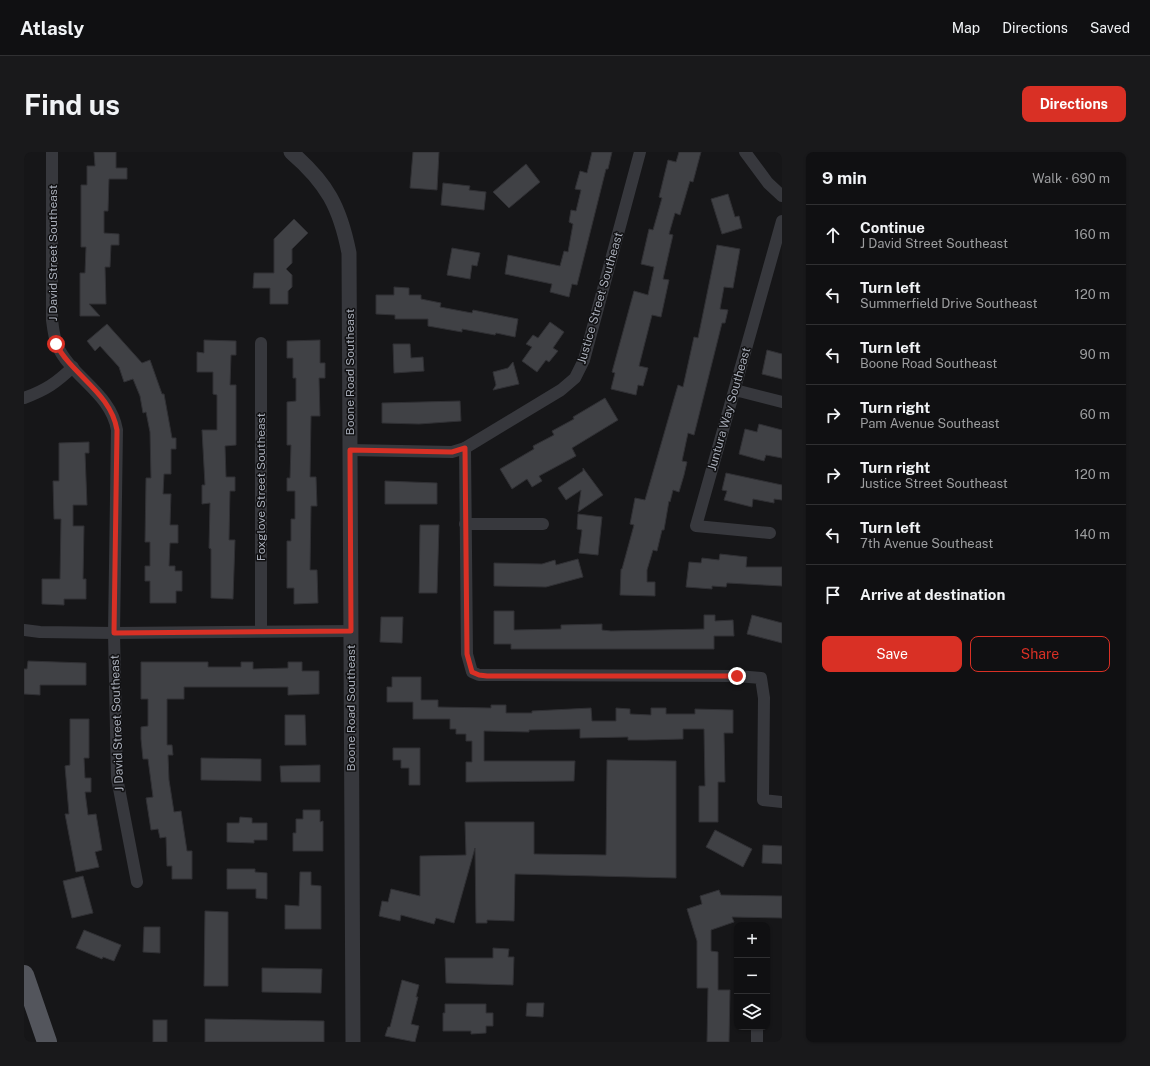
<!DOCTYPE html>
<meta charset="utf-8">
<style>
:root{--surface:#101012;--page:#19191b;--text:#f1f3f6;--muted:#9c9d9f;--line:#303032;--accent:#d93025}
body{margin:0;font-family:"Public Sans",sans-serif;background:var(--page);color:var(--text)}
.controls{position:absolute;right:12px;bottom:12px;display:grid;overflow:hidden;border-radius:8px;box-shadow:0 1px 3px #0004}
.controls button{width:36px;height:36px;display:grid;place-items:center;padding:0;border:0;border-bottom:1px solid var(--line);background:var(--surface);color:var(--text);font:20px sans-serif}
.stop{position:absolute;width:12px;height:12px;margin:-9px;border:3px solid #d93025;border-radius:50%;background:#fff}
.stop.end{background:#d93025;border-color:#fff;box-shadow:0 1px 4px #0008}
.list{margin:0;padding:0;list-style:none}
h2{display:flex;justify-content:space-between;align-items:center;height:52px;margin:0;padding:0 16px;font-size:17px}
h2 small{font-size:13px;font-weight:400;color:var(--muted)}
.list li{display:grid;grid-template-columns:26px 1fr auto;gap:12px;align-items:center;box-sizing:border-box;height:60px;padding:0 16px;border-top:1px solid var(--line)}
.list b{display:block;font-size:15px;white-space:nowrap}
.list p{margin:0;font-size:13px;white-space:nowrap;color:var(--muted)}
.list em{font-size:13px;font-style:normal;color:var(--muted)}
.actions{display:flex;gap:8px;padding:12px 16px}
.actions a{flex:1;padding:9px 0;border:1px solid var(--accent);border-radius:8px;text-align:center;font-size:14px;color:var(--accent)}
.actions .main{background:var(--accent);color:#fff}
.icon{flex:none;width:22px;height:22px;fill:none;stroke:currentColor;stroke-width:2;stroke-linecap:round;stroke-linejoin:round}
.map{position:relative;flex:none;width:758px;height:890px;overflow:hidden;border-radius:8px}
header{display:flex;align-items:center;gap:24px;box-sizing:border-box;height:56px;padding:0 20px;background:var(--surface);border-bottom:1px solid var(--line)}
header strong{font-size:19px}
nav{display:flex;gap:22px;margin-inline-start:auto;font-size:14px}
.intro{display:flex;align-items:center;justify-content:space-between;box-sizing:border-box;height:96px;padding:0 24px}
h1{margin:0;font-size:28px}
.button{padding:10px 18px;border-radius:8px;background:var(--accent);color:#fff;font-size:14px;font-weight:700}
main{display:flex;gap:24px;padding:0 24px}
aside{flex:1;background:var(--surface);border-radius:8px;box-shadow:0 1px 3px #0004}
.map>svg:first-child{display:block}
.building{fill:#404145;stroke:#303034}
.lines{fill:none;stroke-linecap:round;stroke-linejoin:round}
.minor{stroke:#37383d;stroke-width:12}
.tertiary{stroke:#37383d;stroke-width:15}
.primary{stroke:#53555c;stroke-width:20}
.route{stroke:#d93025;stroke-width:5}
.labels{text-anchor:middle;stroke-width:3;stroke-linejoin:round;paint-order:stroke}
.street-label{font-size:12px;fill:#a8adb8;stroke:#111113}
</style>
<header>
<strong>Atlasly</strong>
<nav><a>Map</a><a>Directions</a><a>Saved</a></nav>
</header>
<div class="intro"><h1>Find us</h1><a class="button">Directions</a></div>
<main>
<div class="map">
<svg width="758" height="890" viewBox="0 0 758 890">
<rect width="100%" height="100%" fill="#161618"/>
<!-- building -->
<g class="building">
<polygon points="70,0 92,0 92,16 103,16 103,27 85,27 84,59 80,59 80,81 95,82 95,93 87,93 86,115 81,115 82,152 65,152 76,164 56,164 56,121 61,121 62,95 57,95 57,33 63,33 63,14 71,14"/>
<polygon points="389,0 415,0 413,38 386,36"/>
<polygon points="568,0 588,0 584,17 582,17 553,133 548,132 545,145 526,140 528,132 481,122 484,103 536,114 540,99 544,100 549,72 545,70 547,58 552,59 557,38 551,37 556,19 563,21"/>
<polygon points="655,0 677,0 669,30 666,29 656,63 651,61 645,82 649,83 639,127 645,128 637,165 628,163 615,214 624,216 619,234 614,233 612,243 587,237 591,221 588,220 610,139 624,143 630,115 617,112 625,77 629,78 638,46 635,45 644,8 652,10"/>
<polygon points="502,12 516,30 485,56 469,40"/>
<polygon points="419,31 446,34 445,38 462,40 460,58 417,53"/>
<polygon points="704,42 711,65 715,64 718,76 698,82 687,47"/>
<polygon points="270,67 284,81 268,97 268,111 262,117 268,123 268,135 264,139 264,152 246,152 246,136 229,136 230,121 250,121 250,87"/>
<polygon points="693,93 716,97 709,136 700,135 696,157 704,158 701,171 698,171 670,283 664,281 658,309 663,310 660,323 655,340 649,338 646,350 645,349 640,378 638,378 633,399 629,398 623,418 623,430 631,430 631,444 596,443 597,417 598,417 610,373 606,372 611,346 621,348 654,233 659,235 670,185 674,186"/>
<polygon points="428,96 456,101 453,114 448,113 446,127 423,123"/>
<polygon points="370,135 385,136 385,143 397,143 397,147 417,151 416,155 448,161 449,158 494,167 491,185 472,181 471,183 438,177 438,180 404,174 404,167 371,167 371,163 352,162 352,143 370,143"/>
<polygon points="526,170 540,180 529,196 534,199 525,210 522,208 513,220 498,209 508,195 502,192 509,183 514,186"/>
<polygon points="83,172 118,211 126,208 138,242 140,242 148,286 152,286 152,297 147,297 147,322 140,322 139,342 147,342 146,373 154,373 154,391 146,391 145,414 151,414 151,419 158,419 158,439 152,439 152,451 126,451 126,429 121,429 121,414 126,414 126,390 121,390 122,326 127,326 126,280 122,260 119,261 116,244 109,227 100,230 95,215 76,194 71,199 63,189"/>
<polygon points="180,188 212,189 212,203 207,203 206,233 212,233 212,293 201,294 202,325 211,325 211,339 206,339 205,388 211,388 209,447 187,446 187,397 185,396 186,351 178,352 178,333 181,333 178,278 193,278 193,243 189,242 189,220 173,220 173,200 180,201"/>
<polygon points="296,188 296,211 301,211 301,226 295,226 296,264 287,264 286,325 292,325 293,354 287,354 286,418 293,418 294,451 270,452 270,436 263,436 263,389 267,389 267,367 271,367 271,339 263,339 263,326 266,326 267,293 263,293 263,250 272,249 272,226 269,226 269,206 263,206 263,189"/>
<polygon points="369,192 386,192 387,206 399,205 400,219 370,221"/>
<polygon points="743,198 758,202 758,227 738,222"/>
<polygon points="489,210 495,232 469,238 472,233 469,220 484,216"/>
<polygon points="581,246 594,268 548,296 552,304 515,324 518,329 508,335 503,327 488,337 476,317 510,297 509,294 530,283 528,279 550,267 549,265"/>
<polygon points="436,249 437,269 395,272 358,271 358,251"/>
<polygon points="735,272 758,278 758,306 742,303 740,309 715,302 721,277 733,280"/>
<polygon points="65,290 65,301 61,301 63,353 49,353 49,374 60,374 59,427 62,427 62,447 40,447 40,453 18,452 18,427 36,427 37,367 30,367 29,329 35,329 35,291"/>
<polygon points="559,316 579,343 554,360 557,338 542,348 534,336 559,319"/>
<polygon points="702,321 758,333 758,348 750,347 750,351 729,347 728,355 700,348 703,339 698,338"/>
<polygon points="361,329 413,331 413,352 361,352"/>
<polygon points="554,362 578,365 574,403 555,401 558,378 553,377"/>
<polygon points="396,373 415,373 413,441 395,441"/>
<polygon points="696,402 723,405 722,415 758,415 758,434 703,431 702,435 688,434 688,437 662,435 665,410 677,411 678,406 695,408"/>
<polygon points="554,407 559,425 522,435 470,434 470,411 518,412 531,408 532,413"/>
<polygon points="470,459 490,459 490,478 537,477 537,473 578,472 578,478 587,479 680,477 680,463 691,463 691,469 709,468 710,484 690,484 690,497 487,497 487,492 470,492"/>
<polygon points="728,463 758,471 758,491 723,482"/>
<polygon points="357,465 379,465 378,491 356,490"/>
<polygon points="4,509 62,511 62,533 16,533 16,543 0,542 0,517 3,517"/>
<polygon points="117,510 184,510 184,515 217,515 217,510 229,510 229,517 264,516 264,510 278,510 278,519 295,519 295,542 264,543 264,535 160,535 160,547 143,547 143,593 148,593 149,603 144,603 145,628 150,660 157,659 163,699 168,699 168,727 148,727 148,714 143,714 142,685 136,686 134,677 127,678 122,646 129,645 124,607 119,607 117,587 117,575 124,574 124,547 117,547"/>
<polygon points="368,525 397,525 397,548 414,548 414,555 467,556 467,553 482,553 482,561 508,561 508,559 567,556 568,569 592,569 592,556 606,557 606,562 627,563 627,556 642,556 642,562 671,562 671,557 709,558 709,581 700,581 701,630 694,630 694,670 675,670 675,634 681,634 680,577 659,577 659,587 623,588 604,588 604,585 556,586 556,577 505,578 505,580 460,579 460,609 551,609 550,629 442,630 442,610 448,610 448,589 442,589 442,582 432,582 432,577 426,577 426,567 389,567 389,550 363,550 363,535 368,535"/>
<polygon points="261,563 281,563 282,593 261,593"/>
<polygon points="46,567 65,567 65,606 60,606 61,626 67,626 67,640 61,640 64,663 72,662 78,698 71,700 75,715 52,720 41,662 45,662 41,614 46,613"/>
<polygon points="369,596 396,596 396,633 385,633 385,616 377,616 377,608 369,608"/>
<polygon points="177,606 237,607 237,629 177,628"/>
<polygon points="583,608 652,609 652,726 491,722 490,769 463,768 463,771 452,771 451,696 430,771 412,766 410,772 377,763 376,769 355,764 358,749 364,750 367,737 396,744 396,704 442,703 441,670 510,670 510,702 582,703"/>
<polygon points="296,613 296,630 257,630 256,614"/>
<polygon points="279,658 296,658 296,670 299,669 299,699 269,699 269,681 272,681 272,667 279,667"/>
<polygon points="216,665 228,666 228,671 243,671 243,688 230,688 230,691 203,690 203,671 215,671"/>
<polygon points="691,678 728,697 719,715 682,695"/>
<polygon points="739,693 758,694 758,712 738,711"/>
<polygon points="203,717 231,717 231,720 243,721 243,747 232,746 232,737 203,737"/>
<polygon points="276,720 287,720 287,733 297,734 297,777 261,777 261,753 275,754"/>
<polygon points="59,724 69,761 48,766 39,729"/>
<polygon points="695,738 697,743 758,744 758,766 708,765 710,770 687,778 687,799 694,800 694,838 706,838 705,890 683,890 684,836 673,836 673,789 663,757 678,752 676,744"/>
<polygon points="181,759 204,760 204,834 180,834"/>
<polygon points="120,775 136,775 136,801 119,800"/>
<polygon points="60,778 97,793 90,809 79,805 78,807 52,796"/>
<polygon points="469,796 485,797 484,805 490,805 489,833 422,831 421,806 469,806"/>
<polygon points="238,816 298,817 297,841 238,840"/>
<polygon points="378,828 395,833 392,845 394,845 387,872 395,874 391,890 361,884 364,875 366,875"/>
<polygon points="503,851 520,851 519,865 502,864"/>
<polygon points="421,852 462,852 462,861 469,861 469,874 462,874 462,881 447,882 447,879 419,879 419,861 421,861"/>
<polygon points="181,867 300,869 300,890 181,890"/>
<rect x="129" y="868" width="14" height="22"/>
</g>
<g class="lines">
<!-- minor -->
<g class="minor">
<path d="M 28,0 L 28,168 C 29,176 30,185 33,193 C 47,225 87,241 93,278 L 90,481 L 93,626 L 113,730"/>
<polyline points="616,0 560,208 551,226 537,238 441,296 443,502 448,520 455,523 463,523 713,524 737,526 740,546 739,648 758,650"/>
<polyline points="721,0 744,31 758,44"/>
<polyline points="711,238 758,250"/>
<path d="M 0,246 C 22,238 32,231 49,215"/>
<polyline points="326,298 428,300 441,296"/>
<polyline points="441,372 519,372"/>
<polyline points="746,381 672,374 758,69"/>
<polyline points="0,478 16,480 90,481 327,479"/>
<polyline points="237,479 237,191"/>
<polyline points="733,890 733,875"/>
</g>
<!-- tertiary -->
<path class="tertiary" d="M 267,0 C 303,31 316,55 325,101 L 329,890"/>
<!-- primary -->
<polyline class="primary" points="0,823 23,890"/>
</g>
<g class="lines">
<!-- route -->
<path class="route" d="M 32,192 C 48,223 87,241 93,278 L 90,481 L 327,479 L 326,298 L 428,300 L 441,296 L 443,502 L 448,520 L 455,523 L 463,524 L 713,524"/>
</g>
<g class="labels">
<!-- street labels -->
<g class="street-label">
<text transform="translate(29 101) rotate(-90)" y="4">J David Street Southeast</text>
<text transform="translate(576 146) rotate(-74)" y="4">Justice Street Southeast</text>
<text transform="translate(326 220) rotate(-90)" y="4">Boone Road Southeast</text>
<text transform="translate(705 257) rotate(-74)" y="4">Juntura Way Southeast</text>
<text transform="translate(237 335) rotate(-90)" y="4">Foxglove Street Southeast</text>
<text transform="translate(327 556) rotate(-90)" y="4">Boone Road Southeast</text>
<text transform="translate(93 571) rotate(-92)" y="4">J David Street Southeast</text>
</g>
</g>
</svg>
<div class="controls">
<button>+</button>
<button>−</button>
<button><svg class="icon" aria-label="layers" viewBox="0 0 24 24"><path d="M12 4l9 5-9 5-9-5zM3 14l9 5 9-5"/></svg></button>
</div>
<div class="stop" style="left:32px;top:192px"></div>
<div class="stop end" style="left:713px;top:524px"></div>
</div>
<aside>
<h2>9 min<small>Walk · 690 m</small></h2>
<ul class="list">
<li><svg class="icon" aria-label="ahead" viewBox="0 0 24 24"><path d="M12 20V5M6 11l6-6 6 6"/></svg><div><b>Continue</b><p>J David Street Southeast</p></div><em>160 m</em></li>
<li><svg class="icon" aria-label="left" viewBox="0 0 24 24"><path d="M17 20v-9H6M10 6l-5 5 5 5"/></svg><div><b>Turn left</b><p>Summerfield Drive Southeast</p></div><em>120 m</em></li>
<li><svg class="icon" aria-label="left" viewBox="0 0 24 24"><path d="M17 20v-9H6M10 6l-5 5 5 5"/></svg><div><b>Turn left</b><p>Boone Road Southeast</p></div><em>90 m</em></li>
<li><svg class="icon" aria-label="right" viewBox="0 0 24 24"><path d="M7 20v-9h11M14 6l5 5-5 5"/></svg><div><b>Turn right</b><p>Pam Avenue Southeast</p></div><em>60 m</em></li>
<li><svg class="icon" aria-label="right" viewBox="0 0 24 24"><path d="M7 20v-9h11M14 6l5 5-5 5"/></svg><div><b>Turn right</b><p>Justice Street Southeast</p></div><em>120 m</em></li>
<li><svg class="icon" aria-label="left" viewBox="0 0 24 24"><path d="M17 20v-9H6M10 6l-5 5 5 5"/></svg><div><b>Turn left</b><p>7th Avenue Southeast</p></div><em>140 m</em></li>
<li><svg class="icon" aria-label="arrive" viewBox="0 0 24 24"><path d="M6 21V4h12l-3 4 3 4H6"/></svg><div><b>Arrive at destination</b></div></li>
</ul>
<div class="actions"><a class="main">Save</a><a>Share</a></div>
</aside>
</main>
